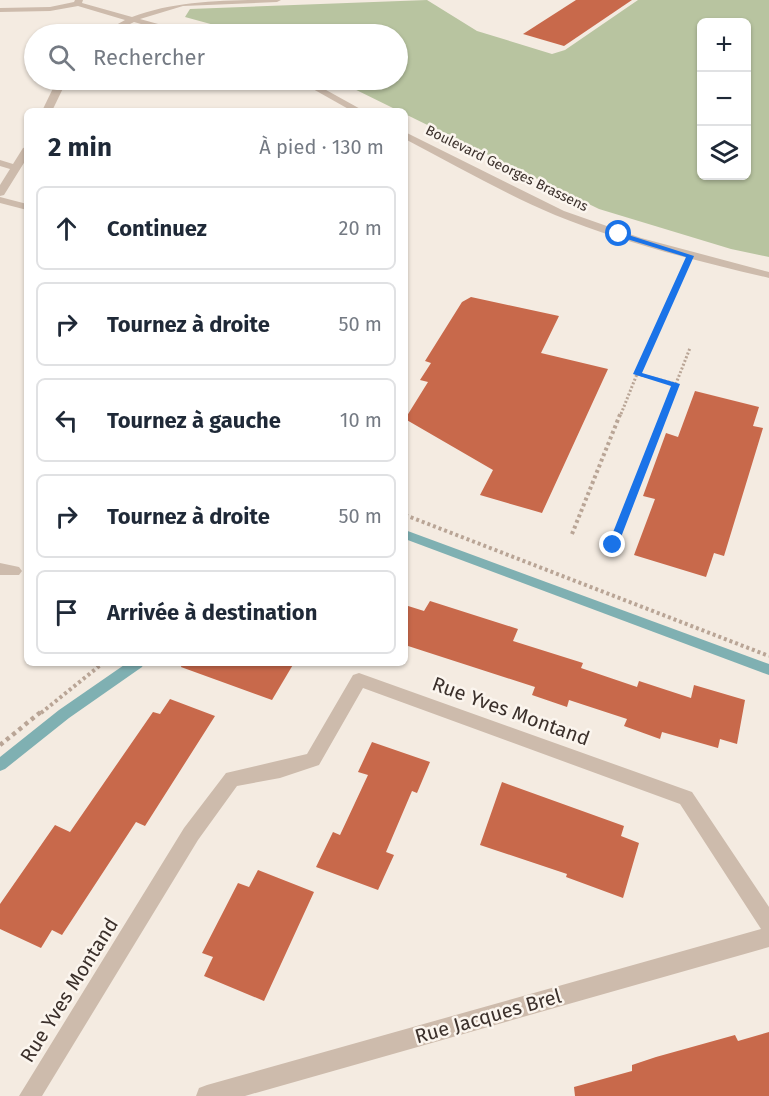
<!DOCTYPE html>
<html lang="fr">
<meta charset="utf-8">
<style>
:root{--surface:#fff;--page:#f6f6f7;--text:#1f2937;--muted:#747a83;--line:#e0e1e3}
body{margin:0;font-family:"Fira Sans",sans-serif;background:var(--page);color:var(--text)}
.controls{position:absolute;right:18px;top:18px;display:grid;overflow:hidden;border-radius:9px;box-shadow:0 2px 4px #0004}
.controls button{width:54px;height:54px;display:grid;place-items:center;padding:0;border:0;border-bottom:2px solid var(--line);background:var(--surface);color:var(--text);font:30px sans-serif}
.stop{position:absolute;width:18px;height:18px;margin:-14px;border:4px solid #1a73e8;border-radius:50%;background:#fff}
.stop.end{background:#1a73e8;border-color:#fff;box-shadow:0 2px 6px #0008}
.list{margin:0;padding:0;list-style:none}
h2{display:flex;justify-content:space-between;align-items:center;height:78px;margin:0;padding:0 24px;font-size:26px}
h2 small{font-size:20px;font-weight:400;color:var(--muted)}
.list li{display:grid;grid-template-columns:39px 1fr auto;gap:18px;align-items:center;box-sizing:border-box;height:84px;margin:0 12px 12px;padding:0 12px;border:2px solid var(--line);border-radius:9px}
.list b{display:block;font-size:22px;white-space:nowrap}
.list em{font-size:20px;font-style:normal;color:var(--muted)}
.icon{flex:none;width:33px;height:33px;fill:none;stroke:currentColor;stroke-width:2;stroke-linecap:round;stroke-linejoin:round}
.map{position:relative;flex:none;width:769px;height:1096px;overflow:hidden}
.search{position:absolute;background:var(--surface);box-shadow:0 2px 4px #0004;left:24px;top:24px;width:384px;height:66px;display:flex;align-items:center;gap:15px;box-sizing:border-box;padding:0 21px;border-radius:33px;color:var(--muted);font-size:22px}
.panel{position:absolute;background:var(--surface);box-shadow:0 2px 4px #0004;left:24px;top:108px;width:384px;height:558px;border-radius:9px}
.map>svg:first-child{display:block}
.green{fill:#b8c4a0;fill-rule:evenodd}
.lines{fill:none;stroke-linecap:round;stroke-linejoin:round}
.stream{fill:#7fb0b2;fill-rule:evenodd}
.building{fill:#c8694b}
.path-far2{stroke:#b9a596;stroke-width:3;stroke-dasharray:2 2;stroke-linecap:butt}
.path-far1{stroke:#b9a596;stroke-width:4;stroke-dasharray:3 3;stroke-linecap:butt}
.path{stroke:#b9a596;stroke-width:4.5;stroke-dasharray:4 4;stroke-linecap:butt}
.minor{fill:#cdbbac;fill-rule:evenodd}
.route{fill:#1a73e8}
.labels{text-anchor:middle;stroke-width:5;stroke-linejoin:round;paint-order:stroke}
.far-street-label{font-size:14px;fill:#3b302b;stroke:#fbf5ee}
.near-street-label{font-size:20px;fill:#3b302b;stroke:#fbf5ee}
</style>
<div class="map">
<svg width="769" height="1096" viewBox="0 0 769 1096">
<rect width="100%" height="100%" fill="#f4ebe1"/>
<!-- green -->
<path class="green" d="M 427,0 L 477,31 L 552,54 L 565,50 L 638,0 L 769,0 L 769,257 L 731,249 L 599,209 L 405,114 L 405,111 L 399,111 L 336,80 L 398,80 L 398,34 L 247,34 L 185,17 L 190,9 ZM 702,22 L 746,22 L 746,176 L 702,176 Z"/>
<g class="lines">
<!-- stream -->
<g class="stream">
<polygon points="405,530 769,664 769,675 405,539"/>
<polygon points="127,663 144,663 142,667 69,718 5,769 0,771 0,757 59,710"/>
</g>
</g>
<!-- building -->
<g class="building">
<polygon points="576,0 632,0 564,46 523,34"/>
<polygon points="471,297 559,316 541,353 608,369 542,513 480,495 493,470 405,419 428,382 420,380 431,363 425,361 462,302"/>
<polygon points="695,391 759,407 753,426 763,428 724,556 714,553 706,577 634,555 655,499 643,496 666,433 678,437"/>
<polygon points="430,601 518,629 513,641 583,663 581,668 637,687 639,681 691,698 694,685 745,700 737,744 720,739 718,748 662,732 660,739 624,726 627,719 569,700 567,707 532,695 535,687 405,645 405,605 424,611"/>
<polygon points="182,663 294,663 272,700 181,667"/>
<polygon points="170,699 215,716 145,826 136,822 62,935 52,930 41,948 0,929 0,904 55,825 70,832 153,712 160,714"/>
<polygon points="372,742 430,762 417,793 412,791 386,852 394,855 378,890 316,867 333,832 340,835 368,775 358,772"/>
<polygon points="502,782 624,826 621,836 639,843 623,898 566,877 567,874 480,845"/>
<polygon points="258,870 314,892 264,1001 204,976 213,957 202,953 238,883 249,887"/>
<polygon points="769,1032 769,1096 575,1096 574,1087 632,1071 632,1065 656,1057 735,1035 738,1041"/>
</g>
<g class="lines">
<!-- path-far2 -->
<g class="path-far2">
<polyline points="637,374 676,384"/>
<polyline points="621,414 651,339 681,275"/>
<polyline points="664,414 690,348"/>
</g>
<!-- path-far1 -->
<g class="path-far1">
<polyline points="405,515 769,656"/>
<polyline points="572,534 621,412"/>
<polyline points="613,545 665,412"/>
<polyline points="41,713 103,663"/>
</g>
<!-- path -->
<polyline class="path" points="0,745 42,711"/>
<!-- minor -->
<g class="minor">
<path d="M 75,0 L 83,0 L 82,3 L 132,17 C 177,0 232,0 281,0 L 277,2 L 183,6 L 140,19 L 187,32 L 188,34 L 176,34 L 134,22 L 110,34 L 100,34 L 125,20 L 78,6 L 50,11 L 0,12 L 0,8 L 50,7 L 74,2 Z"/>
<polygon points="57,80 67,80 52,111 42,111"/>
<polygon points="297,80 308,80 364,111 352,111"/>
<path d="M 405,132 L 564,211 L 641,238 L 769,272 L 769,278 C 697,261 624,243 555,215 C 503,193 455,165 405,139 Z"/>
<polygon points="27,147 27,158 4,195 0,196 0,185 10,169 0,166 0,160 13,164 23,148"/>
<polygon points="0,197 27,204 27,210 0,203"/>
<polygon points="0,563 19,567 22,571 19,575 0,575"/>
<polygon points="359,673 692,792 769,907 769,947 245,1096 196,1096 199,1088 207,1085 761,929 680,804 363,688 319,765 280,778 237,786 198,840 42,1096 19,1096 184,828 226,773 307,754 353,675"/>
</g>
</g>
<!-- route -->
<polygon class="route" points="619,232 694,256 642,373 680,384 618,545 613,548 608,545 671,386 633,374 686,257 617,236"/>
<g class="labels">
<!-- far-street labels -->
<g class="far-street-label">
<text transform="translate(507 168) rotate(26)" y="5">Boulevard Georges Brassens</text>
</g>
<!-- near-street labels -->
<g class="near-street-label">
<text transform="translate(511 711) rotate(20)" y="7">Rue Yves Montand</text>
<text transform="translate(69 990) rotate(-58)" y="7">Rue Yves Montand</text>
<text transform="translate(488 1016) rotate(-16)" y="7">Rue Jacques Brel</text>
</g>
</g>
</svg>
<div class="controls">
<button>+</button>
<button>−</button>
<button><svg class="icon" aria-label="layers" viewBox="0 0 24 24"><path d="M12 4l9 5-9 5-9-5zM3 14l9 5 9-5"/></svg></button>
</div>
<div class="stop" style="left:619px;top:234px"></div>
<div class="stop end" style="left:613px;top:545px"></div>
<div class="search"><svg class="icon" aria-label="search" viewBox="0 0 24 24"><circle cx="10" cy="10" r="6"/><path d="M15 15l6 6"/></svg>Rechercher</div>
<section class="panel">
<h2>2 min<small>À pied · 130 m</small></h2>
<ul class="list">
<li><svg class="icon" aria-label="ahead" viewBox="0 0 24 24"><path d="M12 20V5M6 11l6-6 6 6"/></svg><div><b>Continuez</b></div><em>20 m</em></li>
<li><svg class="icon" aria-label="right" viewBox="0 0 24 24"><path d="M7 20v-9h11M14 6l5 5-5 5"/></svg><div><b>Tournez à droite</b></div><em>50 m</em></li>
<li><svg class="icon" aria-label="left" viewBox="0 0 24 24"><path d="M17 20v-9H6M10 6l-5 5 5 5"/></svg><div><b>Tournez à gauche</b></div><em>10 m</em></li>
<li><svg class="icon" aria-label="right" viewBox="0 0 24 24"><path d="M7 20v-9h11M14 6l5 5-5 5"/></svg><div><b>Tournez à droite</b></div><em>50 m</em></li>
<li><svg class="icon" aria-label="arrive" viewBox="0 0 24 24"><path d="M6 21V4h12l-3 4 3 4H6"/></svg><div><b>Arrivée à destination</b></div></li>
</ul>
</section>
</div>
